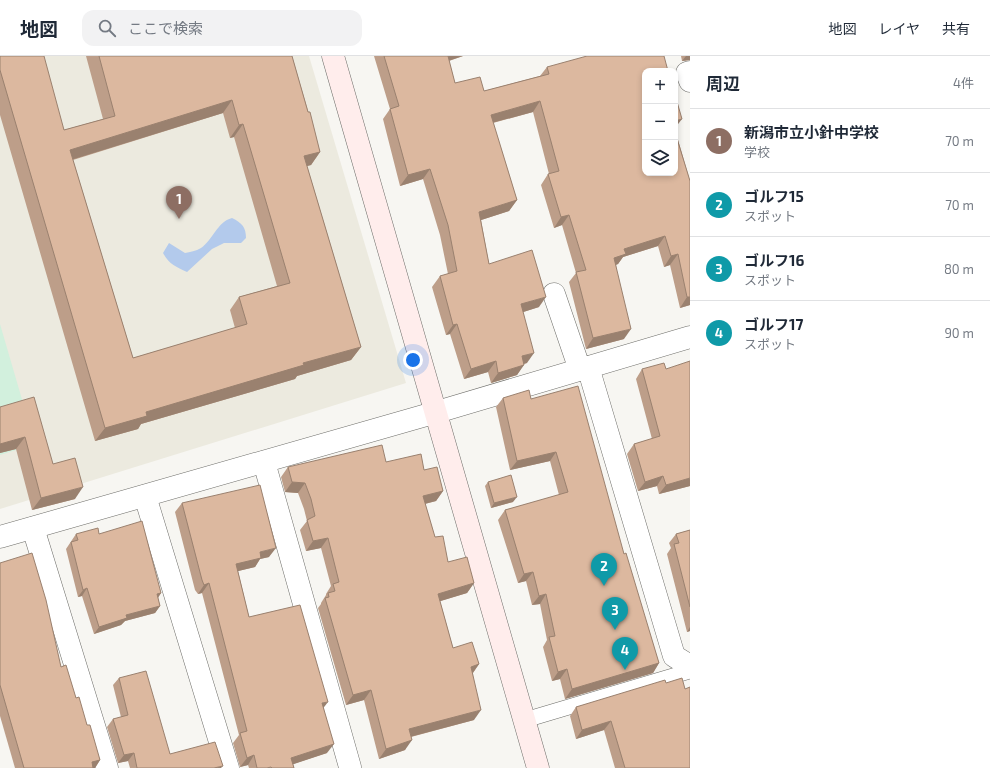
<!DOCTYPE html>
<html lang="ja">
<meta charset="utf-8">
<style>
:root{--surface:#fff;--page:#f2f2f3;--text:#1f2937;--muted:#747a83;--line:#e0e1e3;--accent:#39778d}
body{margin:0;font-family:"Exo 2","Noto Sans JP",sans-serif;background:var(--page);color:var(--text)}
.controls{position:absolute;right:12px;top:12px;display:grid;overflow:hidden;border-radius:8px;box-shadow:0 2px 6px #0003}
.controls button{width:36px;height:36px;display:grid;place-items:center;padding:0;border:0;border-bottom:1px solid var(--line);background:var(--surface);color:var(--text);font:20px sans-serif}
.you{position:absolute;left:413px;top:304px;width:14px;height:14px;margin:-10px;border:3px solid #fff;border-radius:50%;background:#1a73e8;box-shadow:0 0 0 6px #1a73e833}
.badge{display:grid;place-items:center;width:26px;height:26px;border-radius:50%;background:var(--accent);color:#fff;font-size:13px;font-weight:700}
.pin{position:absolute;translate:-50% -33px;filter:drop-shadow(0 1px 2px #0008)}
.pin::after{content:'';position:absolute;top:21px;width:14px;height:12px;background:inherit;clip-path:polygon(0 0,100% 0,50% 100%)}
.list{margin:0;padding:0;list-style:none}
h2{display:flex;justify-content:space-between;align-items:center;height:52px;margin:0;padding:0 16px;font-size:17px}
h2 small{font-size:13px;font-weight:400;color:var(--muted)}
.list li{display:grid;grid-template-columns:26px 1fr auto;gap:12px;align-items:center;box-sizing:border-box;height:64px;padding:0 16px;border-top:1px solid var(--line)}
.list b{display:block;font-size:15px;white-space:nowrap}
.list p{margin:0;font-size:13px;white-space:nowrap;color:var(--muted)}
.list em{font-size:13px;font-style:normal;color:var(--muted)}
.icon{flex:none;width:22px;height:22px;fill:none;stroke:currentColor;stroke-width:2;stroke-linecap:round;stroke-linejoin:round}
.map{position:relative;flex:none;width:690px;height:712px;overflow:hidden}
header{display:flex;align-items:center;gap:24px;box-sizing:border-box;height:56px;padding:0 20px;background:var(--surface);border-bottom:1px solid var(--line)}
header strong{font-size:19px}
nav{display:flex;gap:22px;margin-inline-start:auto;font-size:14px}
.search{width:280px;height:36px;background:var(--page);display:flex;align-items:center;gap:10px;box-sizing:border-box;padding:0 14px;border-radius:12px;color:var(--muted);font-size:15px}
main{display:flex}
aside{flex:1;background:var(--surface)}
.map>svg:first-child{display:block}
.built{fill:#eceadf}
.green{fill:#d2f0dd}
.water{fill:#b3caec}
.lines{fill:none;stroke-linecap:round;stroke-linejoin:round}
.lane-casing{stroke:#6d6d69;stroke-width:16}
.street-casing{stroke:#6d6d69;stroke-width:23}
.secondary-casing{stroke:#6d6d69;stroke-width:23}
.lane{stroke:#fff;stroke-width:15}
.street{stroke:#fff;stroke-width:22}
.secondary{stroke:#ffedec;stroke-width:22}
.wall{fill:#bd9e89;fill-rule:evenodd}
.shaded-wall{fill:#9a816f}
.building{fill:#dcb89f;stroke:#9a816f;fill-rule:evenodd}
</style>
<header>
<strong>地図</strong>
<div class="search"><svg class="icon" aria-label="search" viewBox="0 0 24 24"><circle cx="10" cy="10" r="6"/><path d="M15 15l6 6"/></svg>ここで検索</div>
<nav><a>地図</a><a>レイヤ</a><a>共有</a></nav>
</header>
<main>
<div class="map">
<svg width="690" height="712" viewBox="0 0 690 712">
<rect width="100%" height="100%" fill="#f7f6f2"/>
<!-- built -->
<polygon class="built" points="0,0 309,0 406,327 0,453"/>
<!-- green -->
<polygon class="green" points="0,268 35,388 0,399"/>
<!-- water -->
<path class="water" d="M 232,162 C 242,167 246,171 246,182 L 241,187 L 224,187 L 212,193 L 187,216 C 176,211 169,208 163,197 L 169,187 L 185,197 C 190,196 196,195 201,192 C 213,184 217,166 232,162 Z"/>
<g class="lines">
<defs>
<polyline id="lane" points="525,664 690,615"/>
<g id="street">
<polyline points="690,16 687,17 690,25"/>
<polyline points="554,238 580,314"/>
<polyline points="588,311 674,600 690,610"/>
<polyline points="264,406 350,711"/>
<polyline points="145,440 228,712"/>
<polyline points="33,472 107,712"/>
<polyline points="0,481 437,356 690,281"/>
</g>
<polyline id="secondary" points="333,0 538,712"/>
</defs>
<!-- lane casing -->
<use href="#lane" class="lane-casing"/>
<!-- street casing -->
<use href="#street" class="street-casing"/>
<!-- secondary casing -->
<use href="#secondary" class="secondary-casing"/>
<!-- lane -->
<use href="#lane" class="lane"/>
<!-- street -->
<use href="#street" class="street"/>
<!-- secondary -->
<use href="#secondary" class="secondary"/>
</g>
<!-- wall -->
<g class="wall">
<path d="M 0,0 L 64,74 L 103,63 L 86,0 L 292,0 L 320,96 L 311,109 L 307,110 L 361,291 L 351,304 L 297,320 L 295,323 L 141,368 L 138,373 L 95,385 L 0,59 ZM 223,57 L 230,82 L 234,81 L 277,230 L 239,241 L 230,254 L 235,272 L 133,302 L 73,104 Z"/>
<polygon points="374,0 463,0 449,5 455,27 484,35 540,20 547,11 676,71 676,77 690,125 690,249 680,252 670,209 664,211 658,190 623,201 618,208 616,209 624,283 586,293 569,226 576,217 562,169 554,172 541,129 548,118 549,118 533,56 493,67 517,144 509,155 481,164 489,208 539,251 523,256 527,307 524,308 517,319 491,327 488,316 464,323 450,278 446,279 432,231 440,220 448,218 440,179 423,123 400,130 383,63 390,53"/>
<polygon points="681,0 690,0 690,4 682,5"/>
<polygon points="642,313 690,430 659,438 657,430 638,435 627,398 634,388 652,383 636,323"/>
<polygon points="503,342 531,343 624,498 659,607 653,617 565,643 560,623 552,625 543,591 547,584 540,548 532,549 526,525 518,527 498,464 505,454 559,439 550,405 510,414 496,351"/>
<polygon points="0,351 53,408 75,443 32,454 16,393 0,397"/>
<polygon points="386,406 424,414 443,435 436,445 425,448 435,481 448,506 474,527 467,537 440,545 453,592 479,608 473,617 474,664 411,681 405,694 379,703 364,644 346,649 318,552 321,548 321,547 326,539 326,538 331,530 321,492 306,495 300,474 307,465 304,453 298,437 285,436 281,421 288,411"/>
<polygon points="488,426 513,446 491,452 485,430"/>
<polygon points="182,447 269,501 260,503 255,511 238,515 249,561 324,652 327,697 293,708 294,712 249,712 248,709 240,711 233,687 239,679 202,537 198,538 195,534 175,456"/>
<polygon points="690,474 690,575 687,576 667,498 671,492 669,487 676,478"/>
<polygon points="76,478 99,478 161,537 158,542 160,550 155,557 125,565 121,569 94,578 82,540 78,541 66,493"/>
<polygon points="0,507 61,611 76,642 87,669 100,704 95,712 15,712 0,660"/>
<polygon points="119,622 170,698 221,712 130,712 128,705 118,707 107,671 113,663 121,661 113,629"/>
<polygon points="666,627 685,633 690,712 615,712 604,674 576,683 570,660 576,651"/>
</g>
<!-- shaded-wall -->
<g class="shaded-wall">
<polygon points="445,0 463,0 439,8"/>
<polygon points="686,0 690,0 690,4 682,5"/>
<polygon points="232,44 223,57 61,107 70,94"/>
<polygon points="540,45 533,56 484,69 491,59"/>
<polygon points="682,63 675,72 675,65"/>
<polygon points="243,68 234,81 230,82 239,69"/>
<polygon points="320,96 311,109 295,113 304,100"/>
<polygon points="430,113 423,123 400,130 408,119"/>
<polygon points="517,144 509,155 472,167 479,156"/>
<polygon points="569,159 562,169 554,172 561,161"/>
<polygon points="665,180 658,190 623,201 618,208 606,212 614,202 624,193"/>
<polygon points="678,198 670,209 664,211 671,200"/>
<polygon points="546,241 539,251 514,259 521,248"/>
<polygon points="687,241 690,241 690,249 680,252"/>
<polygon points="457,268 450,278 446,279 453,269"/>
<polygon points="631,273 624,283 586,293 593,282"/>
<polygon points="361,291 351,304 297,320 295,323 141,368 138,373 95,385 105,372 146,356 303,307"/>
<polygon points="534,297 527,307 515,310 522,300"/>
<polygon points="496,305 488,316 464,323 471,313"/>
<polygon points="524,309 517,319 491,327 498,317"/>
<polygon points="25,381 16,393 0,397 0,388"/>
<polygon points="556,396 550,405 510,414 517,405"/>
<polygon points="663,420 657,430 638,435 645,426"/>
<polygon points="690,422 690,430 659,438 666,429"/>
<polygon points="292,426 305,427 298,437 285,436"/>
<polygon points="83,431 75,443 32,454 41,442"/>
<polygon points="443,435 436,445 416,450 423,440"/>
<polygon points="517,441 513,446 491,452 494,447"/>
<polygon points="328,482 321,492 306,495 313,485"/>
<polygon points="276,492 269,501 260,503 255,511 230,517 236,508 260,496"/>
<polygon points="533,516 526,525 518,527 524,518"/>
<polygon points="209,527 202,537 198,538 204,529"/>
<polygon points="474,527 467,537 431,548 438,538"/>
<polygon points="87,532 82,540 78,541 83,534"/>
<polygon points="161,537 156,544 157,538"/>
<polygon points="546,538 540,548 532,549 539,540"/>
<polygon points="160,550 155,557 125,565 121,569 94,578 99,571 126,559"/>
<polygon points="690,571 690,575 687,576"/>
<polygon points="659,607 653,617 565,643 572,633"/>
<polygon points="479,608 472,618 471,611"/>
<polygon points="567,613 560,623 552,625 558,616"/>
<polygon points="371,634 364,644 346,649 353,639"/>
<polygon points="328,646 321,655 322,647"/>
<polygon points="481,654 474,664 402,683 409,673"/>
<polygon points="611,665 604,674 576,683 582,674"/>
<polygon points="412,684 405,694 379,703 386,693"/>
<polygon points="334,688 327,697 285,711 291,702"/>
<polygon points="134,697 128,705 118,707 124,699"/>
<polygon points="254,699 248,709 240,711 247,702"/>
<polygon points="100,704 95,712 87,712 92,706"/>
<polygon points="223,710 221,712 214,712"/>
</g>
<!-- building -->
<g class="building">
<path d="M 0,0 L 44,0 L 64,74 L 115,60 L 99,0 L 292,0 L 308,56 L 310,56 L 320,96 L 304,100 L 361,291 L 303,307 L 304,309 L 146,356 L 147,360 L 105,372 L 0,14 ZM 232,44 L 239,69 L 243,68 L 290,227 L 239,241 L 247,268 L 133,302 L 70,94 Z"/>
<polygon points="384,0 448,0 455,27 480,21 484,35 549,18 547,11 587,0 664,0 668,15 645,15 645,117 675,117 675,69 677,75 675,76 690,125 690,241 687,241 678,198 671,200 665,180 624,193 626,198 614,202 631,273 593,282 576,216 586,214 569,159 561,161 548,118 559,115 540,45 491,59 517,144 479,156 489,208 532,194 546,241 521,248 534,297 522,300 524,309 498,317 496,305 471,313 457,268 453,269 440,220 457,215 448,169 430,113 408,119 390,53 399,50"/>
<polygon points="675,39 682,63 675,65"/>
<polygon points="690,305 690,422 666,429 663,420 645,426 634,388 660,380 642,313 664,307 666,313"/>
<polygon points="578,330 624,498 626,497 659,607 572,633 567,613 558,616 549,581 555,580 546,538 539,540 533,516 524,518 505,454 568,436 556,396 517,405 503,342 529,334 531,343"/>
<polygon points="34,341 53,408 75,402 83,431 41,442 25,381 0,388 0,351"/>
<polygon points="382,389 386,406 421,398 424,414 437,411 443,435 423,440 435,481 443,480 448,506 467,501 474,527 438,538 453,592 472,586 479,608 471,611 481,654 409,673 412,684 386,693 371,634 353,639 325,542 329,541 328,537 335,535 333,528 339,526 328,482 313,485 307,464 315,460 311,443 305,427 292,426 288,411"/>
<polygon points="511,419 517,441 494,447 488,426"/>
<polygon points="260,429 276,492 260,496 261,502 236,508 249,561 300,549 328,646 322,647 334,688 291,702 294,712 272,712 271,711 267,712 257,712 254,699 247,702 240,677 247,675 209,527 204,529 202,524 182,447"/>
<polygon points="142,465 161,537 157,538 160,550 126,559 127,562 99,571 87,532 83,534 71,486 78,484 76,478 98,472 99,478"/>
<polygon points="690,474 690,551 674,488 679,487 676,478"/>
<polygon points="32,497 46,544 61,611 66,609 76,642 79,641 87,669 90,669 100,704 92,706 93,712 24,712 0,629 0,507"/>
<polygon points="146,615 170,698 215,686 223,710 214,712 137,712 134,697 124,699 113,663 128,659 119,622"/>
<polygon points="682,622 685,633 690,631 690,712 625,712 611,665 582,674 576,651 665,624 666,627"/>
</g>
</svg>
<div class="controls">
<button>+</button>
<button>−</button>
<button><svg class="icon" aria-label="layers" viewBox="0 0 24 24"><path d="M12 4l9 5-9 5-9-5zM3 14l9 5 9-5"/></svg></button>
</div>
<div class="you"></div>
<div class="pin badge" style="left:179px;top:163px;background:#8d6e63">1</div>
<div class="pin badge" style="left:604px;top:530px;background:#0f9aa8">2</div>
<div class="pin badge" style="left:615px;top:574px;background:#0f9aa8">3</div>
<div class="pin badge" style="left:625px;top:614px;background:#0f9aa8">4</div>
</div>
<aside>
<h2>周辺<small>4件</small></h2>
<ul class="list">
<li><span class="badge" style="background:#8d6e63">1</span><div><b>新潟市立小針中学校</b><p>学校</p></div><em>70 m</em></li>
<li><span class="badge" style="background:#0f9aa8">2</span><div><b>ゴルフ15</b><p>スポット</p></div><em>70 m</em></li>
<li><span class="badge" style="background:#0f9aa8">3</span><div><b>ゴルフ16</b><p>スポット</p></div><em>80 m</em></li>
<li><span class="badge" style="background:#0f9aa8">4</span><div><b>ゴルフ17</b><p>スポット</p></div><em>90 m</em></li>
</ul>
</aside>
</main>
